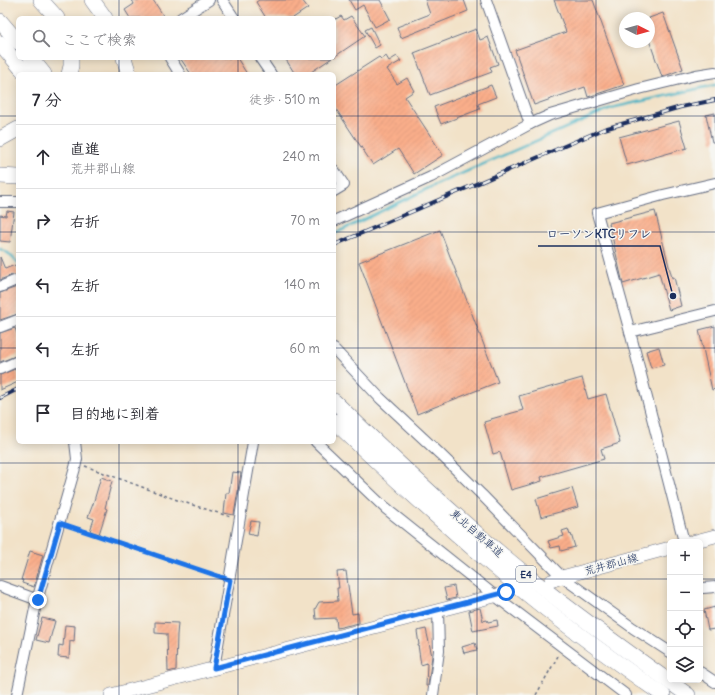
<!DOCTYPE html>
<html lang="ja">
<meta charset="utf-8">
<style>
:root{--surface:#fff;--page:#f2f2f3;--text:#2b2b33;--muted:#7c7c81;--line:#e1e1e2}
body{margin:0;font-family:Delius,"Klee One",sans-serif;background:var(--page);color:var(--text)}
.controls{position:absolute;right:12px;bottom:12px;display:grid;overflow:hidden;border-radius:6px;box-shadow:0 2px 10px #0003}
.controls button{width:36px;height:36px;display:grid;place-items:center;padding:0;border:0;border-bottom:1px solid var(--line);background:var(--surface);color:var(--text);font:20px sans-serif}
.compass{position:absolute;left:619px;top:12px;width:36px;height:36px;border-radius:50%;background:var(--surface);box-shadow:0 2px 10px #0003;rotate:96deg}
.stop{position:absolute;width:12px;height:12px;margin:-9px;border:3px solid #1a73e8;border-radius:50%;background:#fff}
.stop.end{background:#1a73e8;border-color:#fff;box-shadow:0 1px 4px #0008}
.list{margin:0;padding:0;list-style:none}
h2{display:flex;justify-content:space-between;align-items:center;height:52px;margin:0;padding:0 16px;font-size:17px}
h2 small{font-size:13px;font-weight:400;color:var(--muted)}
.list li{display:grid;grid-template-columns:26px 1fr auto;gap:12px;align-items:center;box-sizing:border-box;height:64px;padding:0 16px;border-top:1px solid var(--line)}
.list b{display:block;font-size:15px;white-space:nowrap}
.list p{margin:0;font-size:13px;white-space:nowrap;color:var(--muted)}
.list em{font-size:13px;font-style:normal;color:var(--muted)}
.icon{flex:none;width:22px;height:22px;fill:none;stroke:currentColor;stroke-width:2;stroke-linecap:round;stroke-linejoin:round}
.map{position:relative;flex:none;width:715px;height:695px;overflow:hidden}
.search{position:absolute;background:var(--surface);box-shadow:0 2px 10px #0003;left:16px;top:16px;width:320px;height:44px;display:flex;align-items:center;gap:10px;box-sizing:border-box;padding:0 14px;border-radius:6px;color:var(--muted);font-size:15px}
.panel{position:absolute;background:var(--surface);box-shadow:0 2px 10px #0003;left:16px;top:72px;width:320px;height:372px;border-radius:6px}
.map>svg:first-child{display:block}
.lines{fill:none;stroke-linecap:round;stroke-linejoin:round}
.stream{stroke:#47b3c4;stroke-width:2.5}
.building{fill:url(#building-hatch)}
.minor-casing{stroke:#666e83;stroke-width:12}
.major-casing{stroke:#666e83;stroke-width:14}
.highway-casing{stroke:#666e83;stroke-width:16}
.path{stroke:#666e83;stroke-width:1.5;stroke-dasharray:3 3;stroke-linecap:butt}
.minor{stroke:#fff;stroke-width:10}
.major{stroke:#fff;stroke-width:13}
.highway{stroke:#fff;stroke-width:15}
.rail-casing{stroke:#1b2f5e;stroke-width:4}
.rail{stroke:#f6f6f2;stroke-width:2.5;stroke-dasharray:8;stroke-linecap:butt}
.route{stroke:#1a73e8;stroke-width:5}
.grid{fill:none;stroke:#1b2f5e;stroke-width:1;stroke-opacity:0.55}
.labels{text-anchor:middle;stroke-width:3;stroke-linejoin:round;paint-order:stroke}
.shield{fill:#f6f6f2;stroke:#5d6b8a;stroke-width:1}
.shield-label{font-size:10px;font-weight:bold;fill:#1b2f5e}
.street-label{font-size:11px;fill:#1b2f5e;stroke:#f6f6f2}
.leader{fill:none;stroke:#1b2f5e;stroke-width:1.5}
.callout-dot{fill:#1b2f5e;stroke:#f6f6f2;stroke-width:1.5}
.callout-label{font-size:12px;text-anchor:middle;font-weight:bold;fill:#1b2f5e;stroke:#f6f6f2;stroke-width:3;stroke-linejoin:round;paint-order:stroke}
</style>
<div class="map">
<svg width="715" height="695" viewBox="0 0 715 695">
<defs>
<pattern id="building-hatch" width="6" height="6" patternUnits="userSpaceOnUse"><rect width="6" height="6" fill="#faae8a"/><path d="M-1 1l2-2M0 6l6-6M5 7l2-2" fill="none" stroke="#d6967a"/></pattern>
</defs>
<rect width="100%" height="100%" fill="#f6f6f2"/>
<filter id="ink" filterUnits="userSpaceOnUse"><feTurbulence type="fractalNoise" baseFrequency=".025" numOctaves="2"/><feDisplacementMap in="SourceGraphic" scale="8" xChannelSelector="R" yChannelSelector="G"/><feConvolveMatrix kernelMatrix="1 2 1 2 8 2 1 2 1" color-interpolation-filters="sRGB"/></filter>
<filter id="wash" filterUnits="userSpaceOnUse"><feTurbulence type="fractalNoise" baseFrequency=".012" numOctaves="4" result="noise"/><feDisplacementMap in="SourceGraphic" scale="16" xChannelSelector="R" yChannelSelector="G"/><feGaussianBlur stdDeviation="0.9" result="paint"/><feColorMatrix in="noise" values="0 0 0 0 0 0 0 0 0 0 0 0 0 0 0 0 0 1.4 0 .05"/><feComposite in="paint" operator="in"/></filter>
<g filter="url(#wash)">
<rect width="100%" height="100%" fill="#f2e2c8"/>
<g class="lines">
<!-- stream -->
<g class="stream">
<polyline points="334,234 429,188 611,108 715,85"/>
<polyline points="0,249 8,253 18,263"/>
</g>
</g>
<g id="blocks">
<!-- building -->
<g class="building">
<polygon points="132,0 153,0 163,15 157,18 130,18 125,10 134,4"/>
<polygon points="259,0 302,0 308,8 293,18 266,18 256,2"/>
<polygon points="349,0 380,0 390,19 375,27 363,5 355,10"/>
<polygon points="425,0 464,0 468,11 401,38 397,27 430,14"/>
<polygon points="554,0 593,0 624,85 588,97 585,87 534,105 515,50 566,32"/>
<polygon points="663,13 683,69 662,77 649,40 649,18"/>
<polygon points="341,16 344,20 351,16 365,36 334,57 334,20"/>
<polygon points="371,27 380,45 375,48 365,30"/>
<polygon points="476,29 480,40 488,37 498,64 490,67 492,72 430,95 414,53"/>
<polygon points="386,56 389,61 397,56 401,61 387,69 397,84 407,78 414,91 405,97 443,155 414,174 398,149 373,165 334,106 334,86 379,57 381,59"/>
<polygon points="180,58 237,58 247,74 191,74"/>
<polygon points="285,58 332,58 308,74 295,74"/>
<polygon points="491,85 496,97 478,104 480,109 441,124 434,107"/>
<polygon points="715,113 715,142 712,142 706,115"/>
<polygon points="679,121 687,148 627,165 619,137"/>
<polygon points="7,211 14,212 10,242 0,241 0,215 6,216"/>
<polygon points="655,211 672,278 674,277 681,306 669,310 659,273 623,284 609,223"/>
<polygon points="440,230 498,382 417,414 359,262"/>
<polygon points="0,257 5,269 15,265 18,273 18,276 15,275 12,275 0,280"/>
<polygon points="17,287 18,290 18,314 0,320 0,293"/>
<polygon points="715,326 715,389 712,390 699,330"/>
<polygon points="15,328 18,336 18,355 0,362 0,333"/>
<polygon points="659,347 664,365 651,368 646,351"/>
<polygon points="15,369 18,375 18,382 0,390 0,375"/>
<polygon points="582,378 588,399 606,394 620,443 601,449 604,459 541,477 542,481 511,490 500,452 493,454 484,422 491,420 491,419 523,410 519,396"/>
<polygon points="232,472 241,473 234,515 224,513 226,493 229,493"/>
<polygon points="101,477 112,481 105,508 107,509 99,534 90,531 94,519 88,517 93,504"/>
<polygon points="572,488 578,507 541,517 536,499"/>
<polygon points="251,521 259,522 257,536 248,534"/>
<polygon points="568,529 570,535 571,534 575,547 561,551 560,546 551,548 548,541 564,536 562,531"/>
<polygon points="30,551 43,555 34,587 22,583 23,580 21,580"/>
<polygon points="346,571 352,614 358,613 359,623 337,628 336,618 316,619 315,609 319,602 338,601 337,588 339,588 337,572"/>
<polygon points="454,586 456,598 447,600 444,588"/>
<polygon points="715,607 715,629 708,630 704,610"/>
<polygon points="480,608 483,621 487,620 488,622 497,620 498,626 473,631 469,611"/>
<polygon points="42,618 55,621 49,643 36,640"/>
<polygon points="155,622 178,623 177,635 176,670 168,672 167,634 155,633"/>
<polygon points="65,625 75,626 74,642 70,641 69,658 58,657 59,645 63,646"/>
<polygon points="426,629 432,656 428,686 426,686 427,663 421,665 418,645 419,645 417,631"/>
<polygon points="475,643 477,650 464,653 462,647"/>
</g>
</g>
</g>
<g filter="url(#ink)">
<use href="#blocks" fill-opacity="0" stroke="#666e83" stroke-width="1"/>
<g class="lines">
<defs>
<g id="minor">
<polyline points="222,0 234,18"/>
<polyline points="486,0 530,124"/>
<polyline points="181,18 209,0"/>
<polyline points="170,58 180,74"/>
<polyline points="260,58 271,74"/>
<polyline points="334,170 344,185 334,191"/>
<polyline points="0,202 18,202"/>
<polyline points="334,221 431,177 530,124 550,115 639,89 696,75 715,72"/>
<polyline points="0,287 14,281"/>
<polyline points="0,327 18,320"/>
<polyline points="630,332 715,311"/>
<polyline points="334,349 380,398 440,454 482,495 562,577 633,628 670,652"/>
<polyline points="0,369 18,361"/>
<polyline points="316,442 385,508 494,595 626,695"/>
<polyline points="684,542 630,332 597,213 663,195 715,183"/>
<polyline points="0,586 38,600"/>
<polyline points="703,588 715,587"/>
<polyline points="214,668 253,442"/>
<polyline points="700,672 715,682"/>
<polyline points="17,695 36,604 75,468 77,459 75,442"/>
<polyline points="433,695 439,651 438,610"/>
</g>
<g id="major">
<polyline points="692,542 715,536"/>
<polyline points="551,581 562,577 670,548"/>
<polyline points="111,695 506,593"/>
</g>
<g id="highway">
<polyline points="41,0 57,18"/>
<polyline points="92,0 105,18"/>
<polyline points="0,21 18,42"/>
<polyline points="0,43 26,74"/>
<polyline points="31,58 44,74"/>
<polyline points="124,58 129,74"/>
<polyline points="69,74 71,66 71,58"/>
<polyline points="0,139 18,129"/>
<polyline points="0,176 18,177"/>
<path d="M 334,401 C 398,464 464,525 534,581 C 584,621 636,658 688,695"/>
<path d="M 334,421 C 385,470 437,518 491,564 C 546,611 604,654 663,695"/>
</g>
</defs>
<!-- minor casing -->
<use href="#minor" class="minor-casing"/>
<!-- major casing -->
<use href="#major" class="major-casing"/>
<!-- highway casing -->
<use href="#highway" class="highway-casing"/>
<!-- path -->
<g class="path">
<polyline points="85,466 180,501 231,517"/>
<polyline points="67,525 221,577"/>
<polyline points="536,695 558,656"/>
</g>
<!-- minor -->
<use href="#minor" class="minor"/>
<!-- major -->
<use href="#major" class="major"/>
<!-- highway -->
<use href="#highway" class="highway"/>
<defs>
<g id="rail">
<polyline points="334,245 604,129 681,107 715,100"/>
<polyline points="0,398 18,389"/>
</g>
</defs>
<!-- rail casing -->
<use href="#rail" class="rail-casing"/>
<!-- rail -->
<use href="#rail" class="rail"/>
</g>
</g>
<g class="lines" filter="url(#ink)">
<!-- route -->
<polyline class="route" points="38,600 60,523 230,580 214,668 506,592"/>
</g>
<!-- grid -->
<path class="grid" d="M 119,0 L 119,18M 238,0 L 238,18M 358,0 L 358,695M 477,0 L 477,695M 596,0 L 596,695M 119,58 L 119,74M 238,58 L 238,74M 0,116 L 18,116M 334,116 L 715,116M 0,232 L 18,232M 334,232 L 715,232M 0,348 L 18,348M 334,348 L 715,348M 119,442 L 119,695M 238,442 L 238,695M 0,463 L 715,463M 0,579 L 670,579M 700,579 L 715,579"/>
<g class="labels">
<!-- shield labels -->
<rect class="shield" x="516" y="566" width="20" height="16" rx="3"/>
<g class="shield-label">
<text x="526" y="578">E4</text>
</g>
<!-- street labels -->
<g class="street-label">
<text transform="translate(477 533) rotate(41)" y="4">東北自動車道</text>
<text transform="translate(611 564) rotate(-15)" y="4">荒井郡山線</text>
</g>
</g>
<!-- callouts -->
<path class="leader" d="M673 296L660 246H538"/>
<circle class="callout-dot" cx="673" cy="296" r="4"/>
<g class="callout-label">
<text x="599" y="238">ローソンKTCリフレ</text>
</g>
</svg>
<div class="controls">
<button>+</button>
<button>−</button>
<button><svg class="icon" aria-label="locate" viewBox="0 0 24 24"><circle cx="12" cy="12" r="6"/><path d="M12 2v4M12 18v4M2 12h4M18 12h4"/></svg></button>
<button><svg class="icon" aria-label="layers" viewBox="0 0 24 24"><path d="M12 4l9 5-9 5-9-5zM3 14l9 5 9-5"/></svg></button>
</div>
<svg class="compass" viewBox="-18 -18 36 36"><path d="M0-13l5 13h-10z" fill="#e53935"/><path d="M0 13l5-13h-10z" fill="#7c7c81"/></svg>
<div class="stop" style="left:506px;top:592px"></div>
<div class="stop end" style="left:38px;top:600px"></div>
<div class="search"><svg class="icon" aria-label="search" viewBox="0 0 24 24"><circle cx="10" cy="10" r="6"/><path d="M15 15l6 6"/></svg>ここで検索</div>
<section class="panel">
<h2>7 分<small>徒歩 · 510 m</small></h2>
<ul class="list">
<li><svg class="icon" aria-label="ahead" viewBox="0 0 24 24"><path d="M12 20V5M6 11l6-6 6 6"/></svg><div><b>直進</b><p>荒井郡山線</p></div><em>240 m</em></li>
<li><svg class="icon" aria-label="right" viewBox="0 0 24 24"><path d="M7 20v-9h11M14 6l5 5-5 5"/></svg><div><b>右折</b></div><em>70 m</em></li>
<li><svg class="icon" aria-label="left" viewBox="0 0 24 24"><path d="M17 20v-9H6M10 6l-5 5 5 5"/></svg><div><b>左折</b></div><em>140 m</em></li>
<li><svg class="icon" aria-label="left" viewBox="0 0 24 24"><path d="M17 20v-9H6M10 6l-5 5 5 5"/></svg><div><b>左折</b></div><em>60 m</em></li>
<li><svg class="icon" aria-label="arrive" viewBox="0 0 24 24"><path d="M6 21V4h12l-3 4 3 4H6"/></svg><div><b>目的地に到着</b></div></li>
</ul>
</section>
</div>
